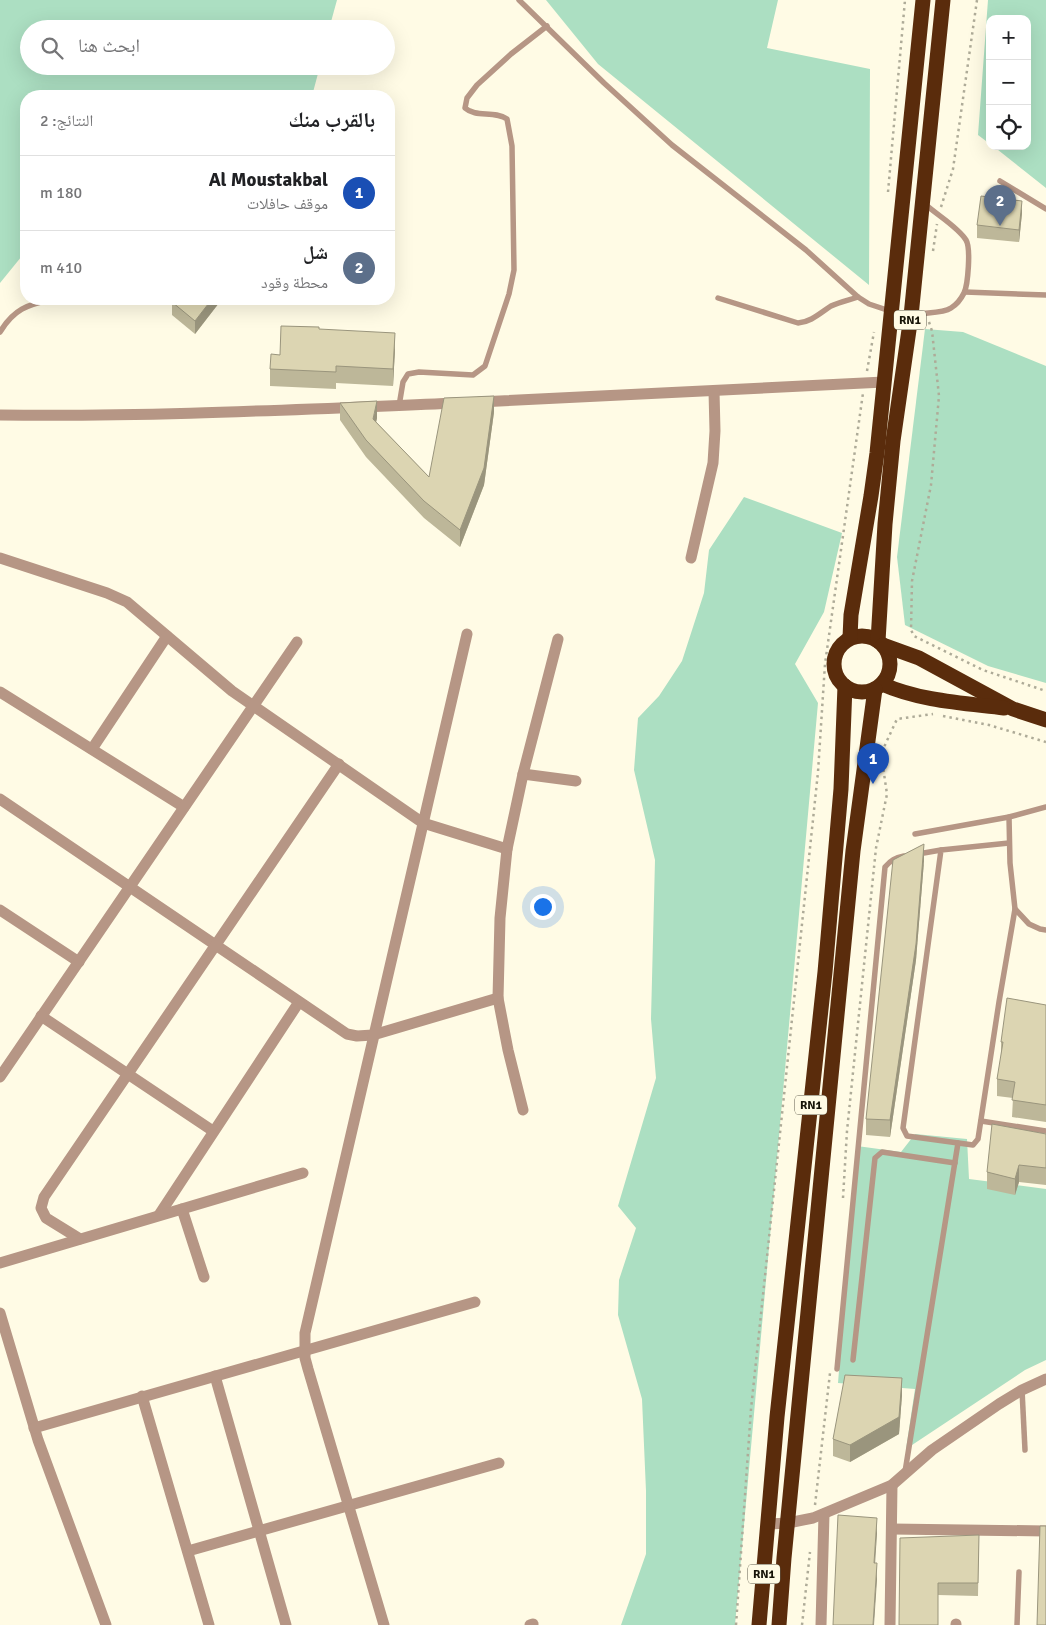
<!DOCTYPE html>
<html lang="ar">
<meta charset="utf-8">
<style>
:root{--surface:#fff;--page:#f2f2f2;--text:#202124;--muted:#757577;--line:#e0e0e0;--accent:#b45309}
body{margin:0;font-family:Signika,"Noto Naskh Arabic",sans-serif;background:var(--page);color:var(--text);direction:rtl}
.controls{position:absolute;right:15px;top:15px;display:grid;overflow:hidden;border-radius:10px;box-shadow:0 5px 20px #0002}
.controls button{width:45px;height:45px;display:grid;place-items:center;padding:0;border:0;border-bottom:1px solid var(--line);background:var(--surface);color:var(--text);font:25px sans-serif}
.you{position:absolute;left:542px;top:906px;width:18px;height:18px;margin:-12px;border:4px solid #fff;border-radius:50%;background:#1a73e8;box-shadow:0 0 0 8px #1a73e833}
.badge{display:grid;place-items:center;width:32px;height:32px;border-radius:50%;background:var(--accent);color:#fff;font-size:16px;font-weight:700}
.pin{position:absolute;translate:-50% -41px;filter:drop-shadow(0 1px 2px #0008)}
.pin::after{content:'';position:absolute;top:26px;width:18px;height:15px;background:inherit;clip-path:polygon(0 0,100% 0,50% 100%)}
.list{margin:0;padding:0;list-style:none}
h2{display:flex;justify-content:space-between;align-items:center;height:65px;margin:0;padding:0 20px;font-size:21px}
h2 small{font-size:16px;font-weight:400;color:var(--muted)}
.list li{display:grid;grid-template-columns:32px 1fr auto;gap:15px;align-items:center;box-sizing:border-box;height:75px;padding:0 20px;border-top:1px solid var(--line)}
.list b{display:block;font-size:19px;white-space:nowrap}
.list p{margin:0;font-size:16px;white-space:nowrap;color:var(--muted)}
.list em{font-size:16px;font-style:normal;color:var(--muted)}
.icon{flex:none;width:28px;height:28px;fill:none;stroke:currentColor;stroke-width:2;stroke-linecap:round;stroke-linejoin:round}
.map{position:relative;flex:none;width:1046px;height:1625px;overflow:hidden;direction:ltr}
.search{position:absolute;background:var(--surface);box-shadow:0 5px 20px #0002;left:20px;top:20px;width:375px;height:55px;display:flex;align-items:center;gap:12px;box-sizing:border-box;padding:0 18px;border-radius:28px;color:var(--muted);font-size:19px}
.panel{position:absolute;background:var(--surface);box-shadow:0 5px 20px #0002;left:20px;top:90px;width:375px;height:215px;border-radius:20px;direction:rtl}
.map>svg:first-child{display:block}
.green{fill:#acdfc2}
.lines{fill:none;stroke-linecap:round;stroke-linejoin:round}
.path{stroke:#aeab98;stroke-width:2.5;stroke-dasharray:2.5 4;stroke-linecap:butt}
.lane{stroke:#b69685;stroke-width:5.5}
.street{stroke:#b69685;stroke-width:11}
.highway{stroke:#5a2c0c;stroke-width:15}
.wall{fill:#bdb799}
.shaded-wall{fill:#9a957d}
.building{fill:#dcd5b2;stroke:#9a957d}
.labels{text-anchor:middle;stroke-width:4.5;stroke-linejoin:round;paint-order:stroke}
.shield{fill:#fffbe5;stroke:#5c594a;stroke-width:1}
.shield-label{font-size:12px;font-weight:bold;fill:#161307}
</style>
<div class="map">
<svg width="1046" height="1625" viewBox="0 0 1046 1625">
<rect width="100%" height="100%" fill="#fffbe5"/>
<!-- green -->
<g class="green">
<polygon points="0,0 337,0 329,29 29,29 29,66 320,66 312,96 271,96 262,92 258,96 26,96 26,251 0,283"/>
<polygon points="546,0 778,0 767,48 870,69 869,285 598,64"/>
<polygon points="988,0 1046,0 1046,188 993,146 1027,146 1027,19 990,19 990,144 978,135"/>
<polygon points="925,329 963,332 1046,366 1046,683 988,666 905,625 897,557"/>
<polygon points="744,497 842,533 824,612 795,664 818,703 735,1625 621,1625 646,1554 646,1491 642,1399 618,1315 619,1280 636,1228 618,1206 656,1078 651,1019 655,860 634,770 638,718 659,696 682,661 704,593 709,550"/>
<polygon points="915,1134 967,1139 969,1179 1046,1189 1046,1360 1025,1370 906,1449 915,1389 838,1383 857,1146 901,1152"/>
</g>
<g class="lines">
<!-- path -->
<g class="path">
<polyline points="888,192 905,0"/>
<polyline points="941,207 953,169 977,0"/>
<polyline points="933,251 937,224"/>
<polyline points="929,322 932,331 939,396 931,485 912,581 911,630 914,636 983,670 1046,691"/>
<polyline points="867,371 874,332"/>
<polyline points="943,716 989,725 1046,742"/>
<polyline points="843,1198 847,1131 876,848 887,794 882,760 885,745 897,719 933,714"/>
<polyline points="815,1505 830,1373"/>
<polyline points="736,1625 751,1409 818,772 825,664 863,393"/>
<polyline points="802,1625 810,1552"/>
</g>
<!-- lane -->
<g class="lane">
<polyline points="519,0 604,83 672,145 806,250 858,297 869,304 890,311"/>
<polyline points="1000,181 1046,209"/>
<polyline points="965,292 1046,295"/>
<path d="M 718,298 L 798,323 C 811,322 820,313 831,306 C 839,302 849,300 858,297"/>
<path d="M 913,315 C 925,312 942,314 951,308 C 956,305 961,299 964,293 C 968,285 971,248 966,240 C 958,227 937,215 925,204"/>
<path d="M 0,332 C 14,309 27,305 52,299"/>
<path d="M 399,406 L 403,382 L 408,374 L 419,372 L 473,375 L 485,366 L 509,294 L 514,270 L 512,146 L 507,119 C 494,110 476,118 465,108 L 467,98 L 477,85 L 511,54 L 547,26"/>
<polyline points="1009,817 1010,863 1015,909 1029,924 1040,929 1046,930"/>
<polyline points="915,834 1009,817 1046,807"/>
<polyline points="1009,843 941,850 903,1128 907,1136 973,1145 978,1139 999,1002 1015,909"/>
<polyline points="918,854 941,850"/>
<polyline points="981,1121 1046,1131"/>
<polyline points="853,1360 875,1158 882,1152 955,1163"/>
<path d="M 837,1369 L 885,867 C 891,860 895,858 904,856"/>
<polyline points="1022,1390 1025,1450"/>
<polyline points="905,1472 958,1143"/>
<polyline points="1017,1625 1019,1572"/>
</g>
<!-- street -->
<g class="street">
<polyline points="479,402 884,382"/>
<path d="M 0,415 C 153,417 305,409 458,403"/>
<polyline points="0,558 107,593 127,602 232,691 423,823 507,849"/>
<polyline points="691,558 713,463 715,431 714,391"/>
<polyline points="0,692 184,807"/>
<polyline points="92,749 167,636"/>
<polyline points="523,774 576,781"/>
<polyline points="0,799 347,1034 357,1036 373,1035 498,998"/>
<polyline points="0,910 79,962"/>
<polyline points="41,1016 213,1131"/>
<polyline points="0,1077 297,642"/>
<polyline points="523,1110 508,1050 498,998 500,918 507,849 523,774 558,639"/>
<polyline points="182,1209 204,1277"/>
<polyline points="159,1215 299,1002"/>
<polyline points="80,1239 46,1218 41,1208 44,1197 339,764"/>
<polyline points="0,1263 303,1173"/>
<polyline points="0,1313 38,1440 106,1625"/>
<polyline points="215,1376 286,1625"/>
<polyline points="142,1396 209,1625"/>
<polyline points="34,1428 475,1302"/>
<polyline points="769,1524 788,1523 813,1518 892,1485 932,1450 999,1404 1022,1390 1046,1379"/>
<polyline points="892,1529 1046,1531"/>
<polyline points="188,1551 499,1463"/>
<polyline points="384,1625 308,1369 305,1358 305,1333 467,634"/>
<polyline points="530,1625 533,1624"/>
<polyline points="821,1625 824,1514"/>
<polyline points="890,1625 892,1485"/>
<polyline points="956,1625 956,1624"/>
</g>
<!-- highway -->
<g class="highway">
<circle cx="862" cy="664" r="28"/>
<polyline points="850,638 851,615 871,496 877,453 923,0"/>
<polyline points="878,641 885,524 893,441 911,316 943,0"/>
<polyline points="883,645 919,658 1013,709 1046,720"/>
<path d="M 882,684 C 920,701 963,703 1004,708"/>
<polyline points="759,1625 777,1417 825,972 841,789 845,686"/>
<polyline points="779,1625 784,1558 853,851 875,689"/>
</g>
</g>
<!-- wall -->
<g class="wall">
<polygon points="1022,213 1019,242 977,238 977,225"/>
<polygon points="174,299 222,299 195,334 172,315 172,302"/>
<polygon points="319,329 395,349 393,386 336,383 336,389 270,386 270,369 280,355"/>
<polygon points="340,403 377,418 376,422 429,477 494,412 484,485 460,547 424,518 366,457 340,420"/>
<polygon points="924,861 916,960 890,1137 866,1135 866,1119"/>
<polygon points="1046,1005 1046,1122 1012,1117 1013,1098 997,1096 997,1079 1001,1058 1001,1042"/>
<polygon points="1046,1134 1046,1185 1019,1182 1015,1195 987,1189 987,1172"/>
<polygon points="902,1395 899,1434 850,1462 833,1456 833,1439"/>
<polygon points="979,1535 978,1596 938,1595 899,1625"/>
</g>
<!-- shaded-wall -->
<g class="shaded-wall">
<polygon points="1022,201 1022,213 1019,242 1019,230"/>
<polygon points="212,299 222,299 195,334 195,321"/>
<polygon points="395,333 395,349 393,386 393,369"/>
<polygon points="494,396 494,412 484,485 460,547 460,530"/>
<polygon points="377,401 377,418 373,436 373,419"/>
<polygon points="924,844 924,861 916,960 890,1137 890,1120"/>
<polygon points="1019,1165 1019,1182 1015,1195 1015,1179"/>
<polygon points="902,1378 902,1395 899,1434 850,1462 850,1445"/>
<polygon points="877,1518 877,1534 874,1580 874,1563"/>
<polygon points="877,1563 877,1580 874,1625 873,1625"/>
</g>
<!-- building -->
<g class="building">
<polygon points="981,196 1022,201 1019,230 977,225"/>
<polygon points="174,299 212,299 195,321 172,302"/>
<polygon points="281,326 319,327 319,329 395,333 393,369 336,366 336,372 270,369 271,354 280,355"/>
<polygon points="494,396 484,468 460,530 424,501 366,440 340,403 377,401 373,419 429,477 444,398"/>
<polygon points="924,844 916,944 890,1120 866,1119 893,860"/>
<polygon points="1007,998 1046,1005 1046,1105 1012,1100 1015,1082 997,1079 1003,1042 1001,1042"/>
<polygon points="992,1124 1046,1134 1046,1168 1019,1165 1015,1179 987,1172"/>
<polygon points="845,1375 902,1378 899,1417 850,1445 833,1439"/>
<polygon points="838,1515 877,1518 874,1563 877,1563 873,1625 833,1625"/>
<polygon points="1040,1526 1046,1526 1046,1625 1037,1625"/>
<polygon points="979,1535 978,1583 938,1583 938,1625 899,1625 900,1538"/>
</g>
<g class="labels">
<!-- shield labels -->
<g class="shield">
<rect x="894" y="310.5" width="32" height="19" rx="4"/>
<rect x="795" y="1095.5" width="32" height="19" rx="4"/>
<rect x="748" y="1564.5" width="32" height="19" rx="4"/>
</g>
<g class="shield-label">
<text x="910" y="324">RN1</text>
<text x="811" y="1109">RN1</text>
<text x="764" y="1578">RN1</text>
</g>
</g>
</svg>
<div class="controls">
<button>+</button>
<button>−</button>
<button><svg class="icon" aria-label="locate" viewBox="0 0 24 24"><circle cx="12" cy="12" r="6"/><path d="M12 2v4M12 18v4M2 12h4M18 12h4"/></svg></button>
</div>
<div class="you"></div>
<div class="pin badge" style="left:873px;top:784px;background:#1a4fb4">1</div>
<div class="pin badge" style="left:1000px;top:226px;background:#5c6f8a">2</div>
<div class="search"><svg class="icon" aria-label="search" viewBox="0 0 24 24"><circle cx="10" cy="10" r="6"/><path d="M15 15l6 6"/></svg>ابحث هنا</div>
<section class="panel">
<h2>بالقرب منك<small>النتائج: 2</small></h2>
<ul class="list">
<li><span class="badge" style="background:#1a4fb4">1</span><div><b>Al Moustakbal</b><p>موقف حافلات</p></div><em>180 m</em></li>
<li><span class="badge" style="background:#5c6f8a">2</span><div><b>شل</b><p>محطة وقود</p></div><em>410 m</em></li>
</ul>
</section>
</div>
